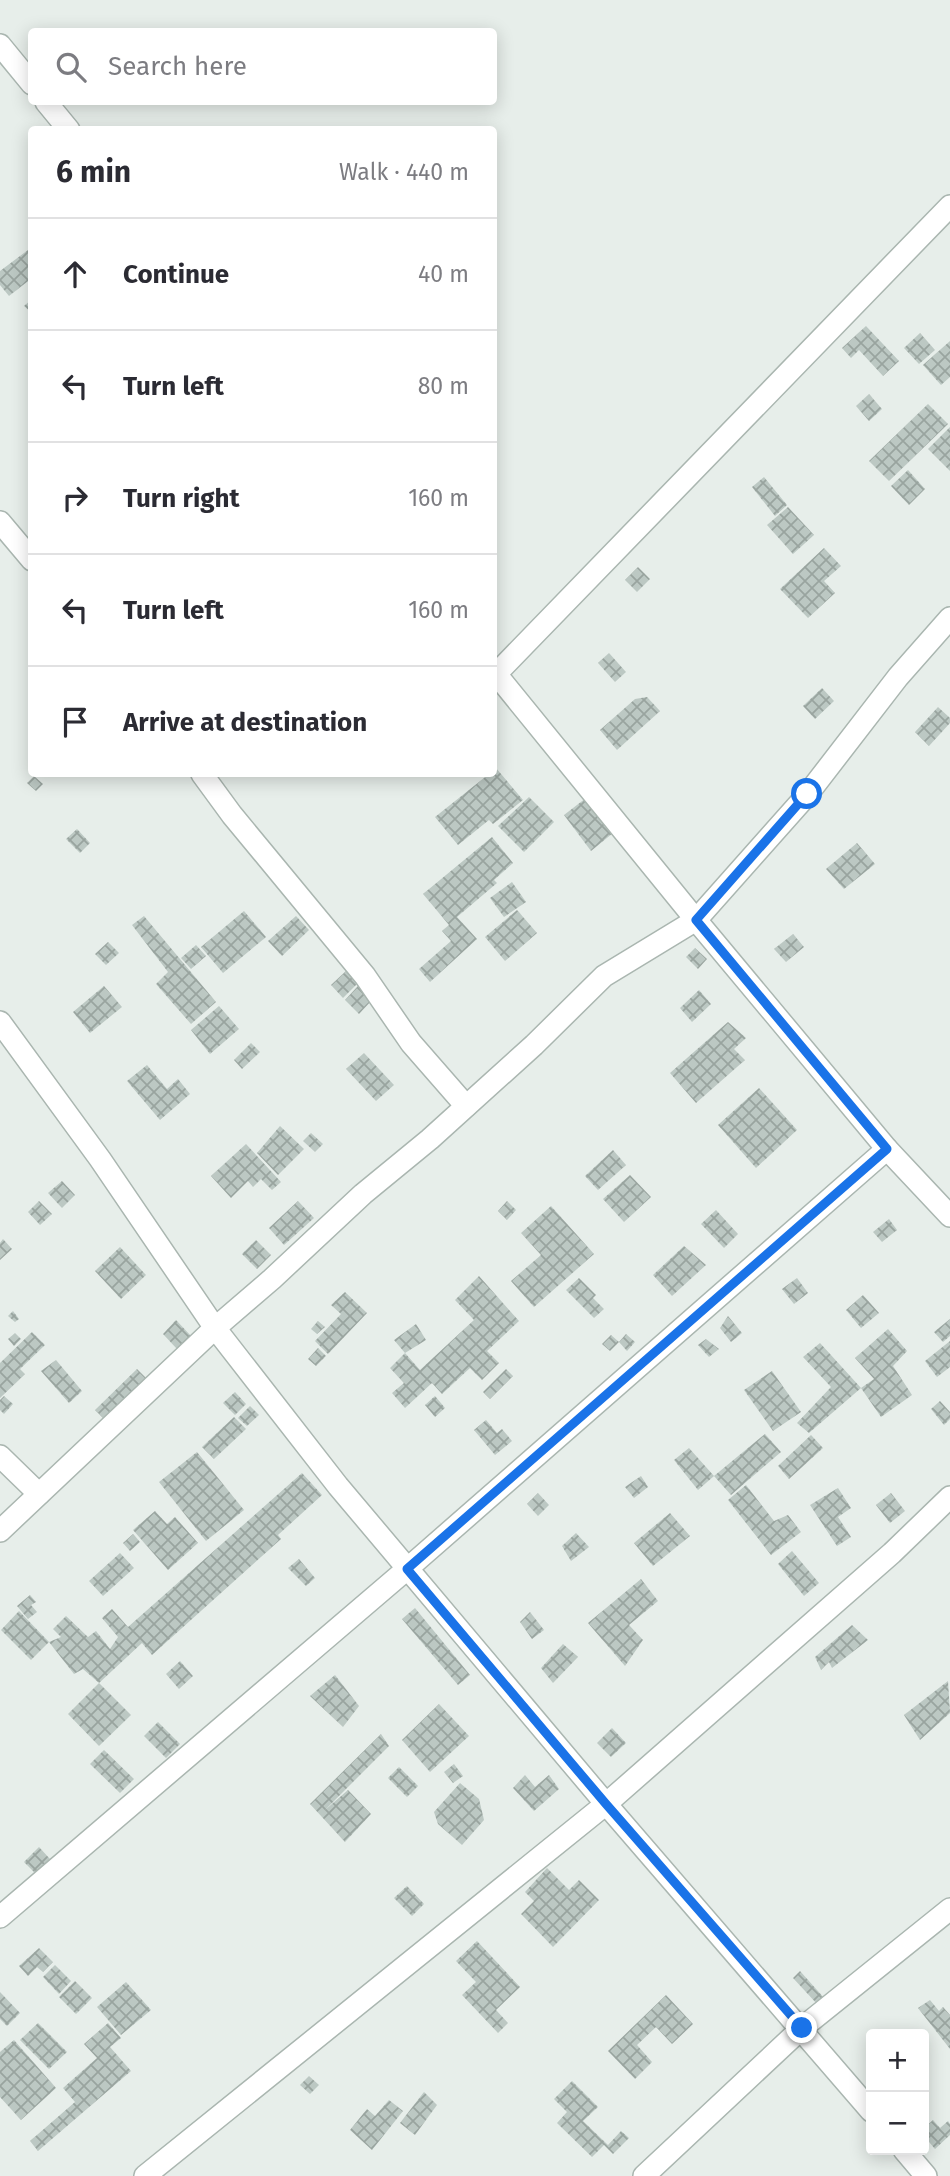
<!DOCTYPE html>
<meta charset="utf-8">
<style>
:root{--surface:#fff;--page:#f2f2f3;--text:#2b2b33;--muted:#7c7c81;--line:#e1e1e2}
body{margin:0;font-family:"Fira Sans",sans-serif;background:var(--page);color:var(--text)}
.controls{position:absolute;right:21px;bottom:21px;display:grid;overflow:hidden;border-radius:7px;box-shadow:0 4px 18px #0003}
.controls button{width:63px;height:63px;display:grid;place-items:center;padding:0;border:0;border-bottom:2px solid var(--line);background:var(--surface);color:var(--text);font:35px sans-serif}
.stop{position:absolute;width:21px;height:21px;margin:-16px;border:5px solid #1a73e8;border-radius:50%;background:#fff}
.stop.end{background:#1a73e8;border-color:#fff;box-shadow:0 2px 7px #0008}
.list{margin:0;padding:0;list-style:none}
h2{display:flex;justify-content:space-between;align-items:center;height:91px;margin:0;padding:0 28px;font-size:30px}
h2 small{font-size:23px;font-weight:400;color:var(--muted)}
.list li{display:grid;grid-template-columns:46px 1fr auto;gap:21px;align-items:center;box-sizing:border-box;height:112px;padding:0 28px;border-top:2px solid var(--line)}
.list b{display:block;font-size:26px;white-space:nowrap}
.list em{font-size:23px;font-style:normal;color:var(--muted)}
.icon{flex:none;width:38px;height:38px;fill:none;stroke:currentColor;stroke-width:2;stroke-linecap:round;stroke-linejoin:round}
.map{position:relative;flex:none;width:950px;height:2176px;overflow:hidden}
.search{position:absolute;background:var(--surface);box-shadow:0 4px 18px #0003;left:28px;top:28px;width:469px;height:77px;display:flex;align-items:center;gap:18px;box-sizing:border-box;padding:0 24px;border-radius:7px;color:var(--muted);font-size:26px}
.panel{position:absolute;background:var(--surface);box-shadow:0 4px 18px #0003;left:28px;top:126px;width:469px;height:651px;border-radius:7px}
.map>svg:first-child{display:block}
.building{fill:url(#building-cross-hatch)}
.lines{fill:none;stroke-linecap:round;stroke-linejoin:round}
.minor-casing{stroke:#aab6b0;stroke-width:24}
.minor{stroke:#fff;stroke-width:21}
.route{stroke:#1a73e8;stroke-width:9}
</style>
<div class="map">
<svg width="950" height="2176" viewBox="0 0 950 2176">
<defs>
<pattern id="building-cross-hatch" width="8" height="8" patternUnits="userSpaceOnUse" patternTransform="scale(1.75)"><rect width="8" height="8" fill="#bcc8c3"/><path d="M0 0l8 8M0 8l8-8" fill="none" stroke="#99a49f"/></pattern>
</defs>
<rect width="100%" height="100%" fill="#e7eeea"/>
<!-- building -->
<g class="building">
<polygon points="32,247 32,278 9,296 0,285 0,271"/>
<polygon points="32,299 32,313 24,306"/>
<polygon points="866,326 899,361 883,376 859,350 851,358 842,348"/>
<polygon points="920,333 935,350 919,364 904,348"/>
<polygon points="950,341 950,377 941,385 923,365"/>
<polygon points="869,394 882,409 869,421 856,406"/>
<polygon points="928,404 948,424 889,481 869,461"/>
<polygon points="950,427 950,471 928,449"/>
<polygon points="908,470 925,489 909,505 891,486"/>
<polygon points="764,477 787,505 775,516 752,487"/>
<polygon points="788,507 814,535 793,554 767,525"/>
<polygon points="824,548 841,566 824,581 835,593 808,618 780,589"/>
<polygon points="638,567 650,579 637,592 625,580"/>
<polygon points="609,653 626,672 615,682 598,663"/>
<polygon points="822,688 834,701 815,719 803,706"/>
<polygon points="647,697 660,711 617,750 600,730 635,699"/>
<polygon points="938,707 950,718 950,723 929,746 915,732"/>
<polygon points="496,768 523,800 493,824 489,820 458,845 435,817 489,774 494,774"/>
<polygon points="34,776 43,784 36,791 27,783"/>
<polygon points="529,797 554,822 524,852 498,826"/>
<polygon points="586,798 613,833 591,851 564,815"/>
<polygon points="77,829 90,843 80,853 66,839"/>
<polygon points="492,837 513,863 494,880 497,883 457,917 477,939 430,982 419,969 451,941 442,931 449,925 423,894"/>
<polygon points="857,843 875,864 844,889 826,869"/>
<polygon points="512,882 526,902 504,917 490,898"/>
<polygon points="517,910 537,933 505,961 485,937"/>
<polygon points="244,911 266,937 223,973 201,947"/>
<polygon points="144,916 216,1002 191,1024 156,984 168,972 132,925"/>
<polygon points="296,916 309,930 282,956 268,941"/>
<polygon points="793,934 804,947 786,962 774,949"/>
<polygon points="108,942 119,953 106,965 95,954"/>
<polygon points="196,945 206,956 191,969 181,958"/>
<polygon points="695,948 707,959 698,969 686,957"/>
<polygon points="346,971 357,984 343,998 331,985"/>
<polygon points="104,986 122,1007 90,1033 73,1012"/>
<polygon points="358,986 372,1000 359,1014 345,1000"/>
<polygon points="699,990 711,1004 692,1022 680,1008"/>
<polygon points="219,1006 239,1029 210,1054 191,1030"/>
<polygon points="728,1022 746,1038 734,1049 745,1060 696,1103 670,1073"/>
<polygon points="251,1043 260,1052 242,1069 234,1060"/>
<polygon points="364,1053 394,1085 376,1101 346,1069"/>
<polygon points="147,1065 167,1089 178,1079 190,1094 160,1120 127,1081"/>
<polygon points="759,1088 797,1130 756,1168 718,1125"/>
<polygon points="280,1126 304,1149 278,1175 257,1153"/>
<polygon points="311,1133 323,1144 315,1152 303,1141"/>
<polygon points="246,1144 281,1182 272,1190 261,1179 253,1187 248,1181 231,1198 211,1176"/>
<polygon points="613,1150 626,1165 598,1190 585,1176"/>
<polygon points="630,1175 651,1197 624,1222 603,1199"/>
<polygon points="62,1181 75,1195 62,1208 48,1193"/>
<polygon points="39,1201 52,1214 40,1225 28,1212"/>
<polygon points="298,1201 314,1218 284,1245 269,1228"/>
<polygon points="507,1201 516,1210 507,1220 498,1211"/>
<polygon points="551,1206 594,1254 534,1307 511,1281 541,1255 521,1233"/>
<polygon points="716,1210 738,1234 724,1248 701,1224"/>
<polygon points="889,1219 897,1230 882,1242 873,1232"/>
<polygon points="3,1239 12,1249 0,1260 0,1243"/>
<polygon points="256,1240 271,1255 257,1269 242,1254"/>
<polygon points="684,1246 706,1265 672,1296 653,1275"/>
<polygon points="120,1247 146,1275 121,1299 95,1271"/>
<polygon points="479,1276 519,1321 487,1351 499,1363 482,1380 470,1368 442,1394 432,1383 405,1408 392,1393 404,1383 390,1368 405,1353 420,1370 474,1320 455,1300"/>
<polygon points="579,1278 596,1295 593,1298 604,1309 594,1318 566,1290"/>
<polygon points="797,1278 808,1293 794,1304 782,1289"/>
<polygon points="345,1292 367,1313 328,1354 315,1341 341,1314 331,1305"/>
<polygon points="863,1295 879,1313 861,1328 846,1310"/>
<polygon points="13,1311 19,1319 15,1322 8,1316"/>
<polygon points="728,1316 742,1333 731,1342 720,1328"/>
<polygon points="950,1319 950,1336 943,1342 934,1332"/>
<polygon points="176,1320 191,1336 177,1349 163,1334"/>
<polygon points="318,1321 325,1327 317,1334 311,1329"/>
<polygon points="416,1324 426,1340 405,1353 394,1340"/>
<polygon points="888,1329 907,1351 893,1366 912,1395 881,1417 861,1388 874,1379 855,1358"/>
<polygon points="32,1332 45,1345 20,1369 25,1374 0,1398 0,1363"/>
<polygon points="15,1333 21,1339 14,1346 8,1339"/>
<polygon points="626,1334 635,1342 627,1351 619,1342"/>
<polygon points="611,1335 619,1342 610,1351 602,1344"/>
<polygon points="706,1339 719,1349 709,1357 698,1345"/>
<polygon points="950,1341 950,1367 937,1377 925,1361"/>
<polygon points="820,1343 861,1388 809,1433 797,1423 831,1387 803,1357"/>
<polygon points="318,1348 326,1356 316,1366 308,1359"/>
<polygon points="56,1360 82,1391 69,1403 41,1371"/>
<polygon points="137,1369 149,1381 107,1422 95,1410"/>
<polygon points="506,1369 513,1376 490,1399 483,1392"/>
<polygon points="772,1371 801,1412 773,1431 744,1390"/>
<polygon points="235,1392 246,1404 235,1415 223,1403"/>
<polygon points="4,1396 13,1404 4,1414 0,1410 0,1400"/>
<polygon points="435,1396 445,1408 435,1417 425,1405"/>
<polygon points="940,1401 950,1412 950,1419 944,1425 931,1409"/>
<polygon points="250,1406 259,1415 247,1426 238,1418"/>
<polygon points="234,1417 246,1429 214,1459 202,1447"/>
<polygon points="486,1420 497,1433 502,1429 512,1441 495,1455 474,1430"/>
<polygon points="765,1434 781,1452 731,1495 714,1476"/>
<polygon points="811,1435 823,1448 789,1479 778,1466"/>
<polygon points="689,1448 714,1476 698,1490 674,1460"/>
<polygon points="197,1452 244,1510 206,1541 159,1482"/>
<polygon points="302,1473 322,1495 278,1535 281,1539 152,1655 142,1643 99,1683 83,1669 74,1674 49,1642 61,1637 53,1629 66,1616 88,1637 96,1631 110,1649 118,1637 102,1618 112,1609 128,1627"/>
<polygon points="641,1476 648,1487 634,1498 625,1487"/>
<polygon points="746,1485 774,1521 788,1515 801,1532 771,1555 728,1500"/>
<polygon points="838,1488 851,1508 838,1517 851,1537 837,1546 810,1505"/>
<polygon points="538,1493 549,1505 538,1516 527,1504"/>
<polygon points="891,1493 905,1511 890,1523 876,1505"/>
<polygon points="155,1511 167,1524 175,1517 198,1543 168,1570 133,1530"/>
<polygon points="670,1513 690,1536 653,1566 634,1543"/>
<polygon points="576,1533 589,1547 571,1561 562,1546"/>
<polygon points="133,1534 140,1542 130,1551 123,1543"/>
<polygon points="792,1551 819,1583 804,1596 778,1564"/>
<polygon points="120,1553 134,1568 103,1596 89,1581"/>
<polygon points="299,1559 315,1578 306,1586 288,1568"/>
<polygon points="641,1579 658,1601 629,1625 643,1640 625,1666 588,1623"/>
<polygon points="30,1595 36,1602 31,1605 37,1612 28,1619 17,1606"/>
<polygon points="415,1608 470,1675 458,1685 402,1619"/>
<polygon points="19,1611 49,1642 31,1660 1,1630"/>
<polygon points="530,1612 544,1630 532,1639 520,1622"/>
<polygon points="852,1625 868,1640 832,1668 829,1662 821,1670 815,1657"/>
<polygon points="563,1644 578,1657 553,1683 541,1668"/>
<polygon points="180,1661 193,1676 179,1689 166,1674"/>
<polygon points="335,1675 359,1706 343,1727 310,1696"/>
<polygon points="948,1681 950,1713 920,1740 904,1715"/>
<polygon points="99,1683 131,1715 99,1746 68,1714"/>
<polygon points="439,1704 469,1736 430,1772 402,1740"/>
<polygon points="158,1722 180,1744 166,1758 144,1736"/>
<polygon points="612,1728 626,1743 611,1757 597,1743"/>
<polygon points="381,1734 389,1746 325,1810 348,1790 371,1814 345,1842 310,1804"/>
<polygon points="104,1750 134,1779 120,1793 90,1764"/>
<polygon points="454,1764 463,1776 453,1783 444,1772"/>
<polygon points="399,1767 418,1786 407,1797 388,1778"/>
<polygon points="525,1775 535,1787 549,1775 559,1789 534,1811 513,1788"/>
<polygon points="460,1783 479,1799 484,1820 462,1845 438,1824 434,1812"/>
<polygon points="39,1847 50,1859 35,1873 24,1862"/>
<polygon points="547,1868 569,1890 579,1880 599,1900 553,1947 521,1914 534,1901 525,1892"/>
<polygon points="407,1886 424,1904 412,1916 394,1898"/>
<polygon points="477,1941 520,1987 496,2010 508,2023 498,2033 462,1995 476,1982 456,1961"/>
<polygon points="39,1948 53,1962 43,1972 37,1967 28,1976 19,1966"/>
<polygon points="55,1965 71,1981 59,1994 43,1977"/>
<polygon points="800,1971 825,1999 818,2005 793,1978"/>
<polygon points="75,1981 92,1998 76,2014 59,1997"/>
<polygon points="126,1982 151,2010 121,2035 97,2007"/>
<polygon points="0,1992 20,2013 7,2026 0,2019"/>
<polygon points="666,1995 693,2024 672,2044 656,2027 637,2045 652,2062 635,2079 608,2051"/>
<polygon points="930,2000 939,2011 943,2007 950,2015 950,2049 918,2008"/>
<polygon points="38,2023 67,2052 49,2069 20,2040"/>
<polygon points="108,2023 121,2038 110,2047 131,2071 38,2151 30,2141 75,2102 63,2088 97,2058 84,2044"/>
<polygon points="14,2040 56,2088 21,2120 0,2097 0,2052"/>
<polygon points="309,2076 319,2085 310,2094 300,2085"/>
<polygon points="572,2081 598,2107 583,2121 608,2145 621,2131 629,2138 613,2154 604,2145 592,2157 557,2123 567,2112 554,2099"/>
<polygon points="424,2092 437,2105 415,2135 400,2123"/>
<polygon points="389,2100 403,2111 372,2150 350,2130 367,2109 375,2116"/>
<polygon points="933,2120 940,2128 948,2121 950,2124 950,2135 935,2149 924,2136 924,2128"/>
</g>
<g class="lines">
<defs>
<g id="minor">
<polyline points="0,45 32,84"/>
<polyline points="46,102 69,130"/>
<polyline points="0,522 32,560"/>
<polyline points="950,618 898,677 807,795 696,920 887,1149 950,1216"/>
<polyline points="202,774 232,815 365,976 411,1043 466,1106"/>
<polyline points="0,1022 100,1159 215,1328 338,1486 606,1804 871,2111"/>
<polyline points="0,1456 39,1494"/>
<polyline points="0,1531 215,1328 272,1279 363,1194 430,1139 534,1045 604,976 696,920 496,674 950,206"/>
<polyline points="0,1917 407,1569 887,1149"/>
<polyline points="904,2150 926,2176"/>
<polyline points="145,2176 606,1804 892,1553 950,1497"/>
<polyline points="644,2176 802,2028 950,1909"/>
</g>
</defs>
<!-- minor casing -->
<use href="#minor" class="minor-casing"/>
<!-- minor -->
<use href="#minor" class="minor"/>
</g>
<g class="lines">
<!-- route -->
<polyline class="route" points="802,2028 606,1804 407,1569 887,1149 696,920 807,794"/>
</g>
</svg>
<div class="controls">
<button>+</button>
<button>−</button>
</div>
<div class="stop" style="left:807px;top:794px"></div>
<div class="stop end" style="left:802px;top:2028px"></div>
<div class="search"><svg class="icon" aria-label="search" viewBox="0 0 24 24"><circle cx="10" cy="10" r="6"/><path d="M15 15l6 6"/></svg>Search here</div>
<section class="panel">
<h2>6 min<small>Walk · 440 m</small></h2>
<ul class="list">
<li><svg class="icon" aria-label="ahead" viewBox="0 0 24 24"><path d="M12 20V5M6 11l6-6 6 6"/></svg><div><b>Continue</b></div><em>40 m</em></li>
<li><svg class="icon" aria-label="left" viewBox="0 0 24 24"><path d="M17 20v-9H6M10 6l-5 5 5 5"/></svg><div><b>Turn left</b></div><em>80 m</em></li>
<li><svg class="icon" aria-label="right" viewBox="0 0 24 24"><path d="M7 20v-9h11M14 6l5 5-5 5"/></svg><div><b>Turn right</b></div><em>160 m</em></li>
<li><svg class="icon" aria-label="left" viewBox="0 0 24 24"><path d="M17 20v-9H6M10 6l-5 5 5 5"/></svg><div><b>Turn left</b></div><em>160 m</em></li>
<li><svg class="icon" aria-label="arrive" viewBox="0 0 24 24"><path d="M6 21V4h12l-3 4 3 4H6"/></svg><div><b>Arrive at destination</b></div></li>
</ul>
</section>
</div>
